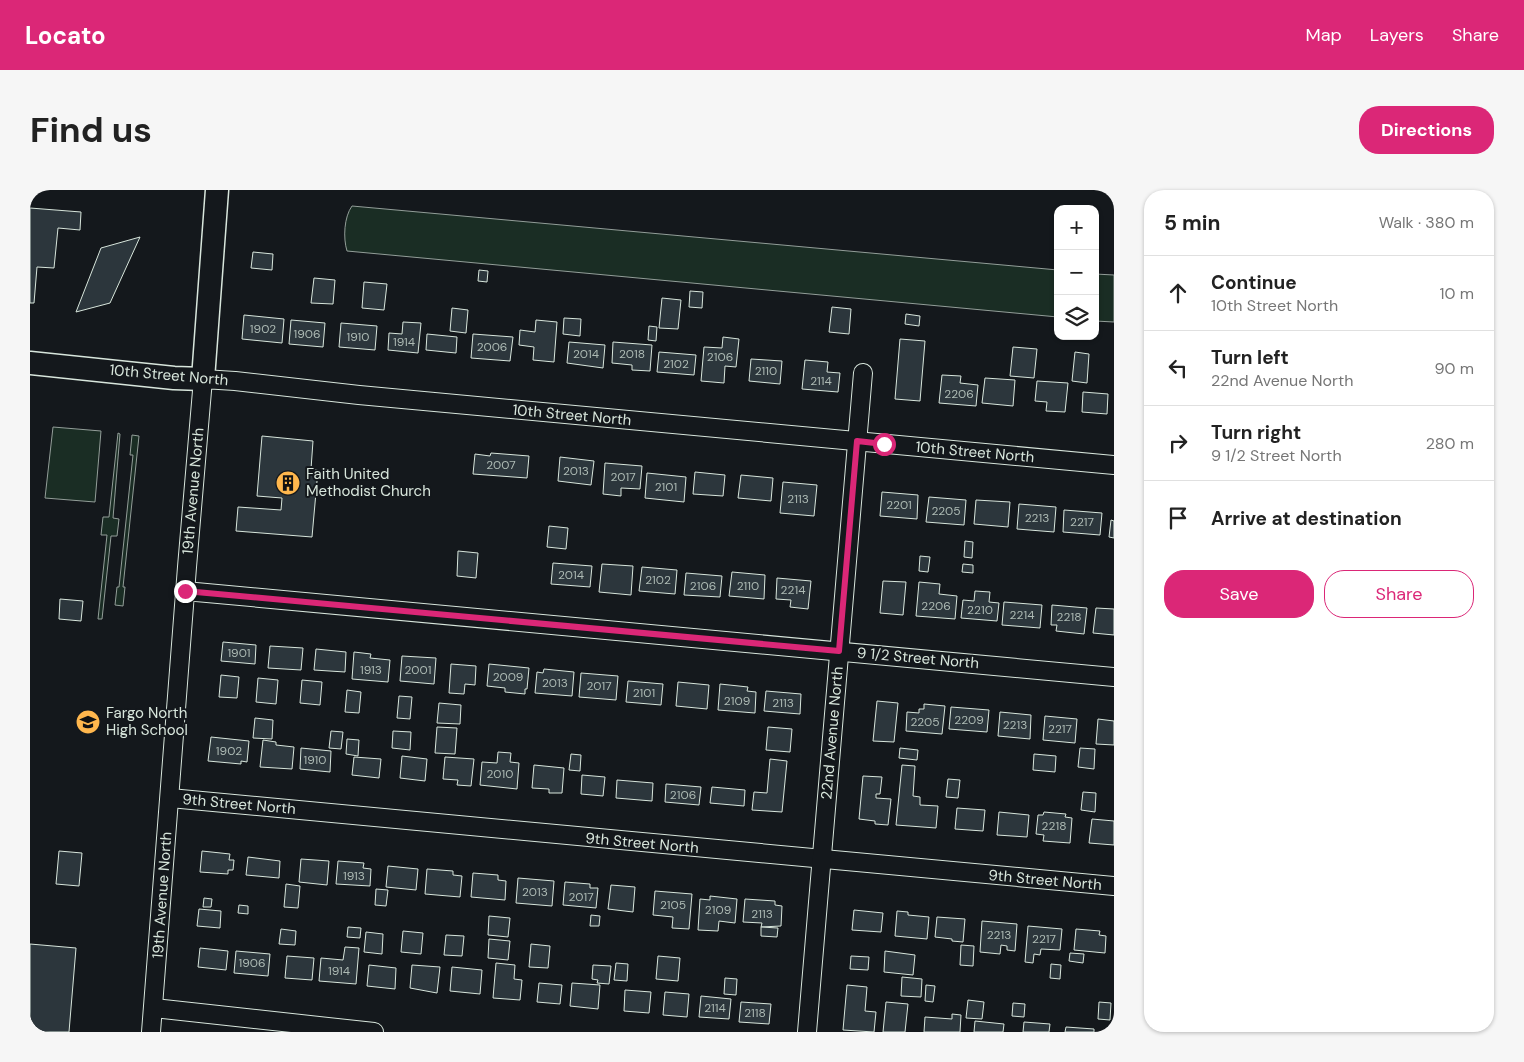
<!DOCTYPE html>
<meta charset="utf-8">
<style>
:root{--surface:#fff;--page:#f6f6f6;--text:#222;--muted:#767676;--line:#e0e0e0;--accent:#db2777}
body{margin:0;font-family:"DM Sans",sans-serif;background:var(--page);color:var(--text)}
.controls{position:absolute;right:15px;top:15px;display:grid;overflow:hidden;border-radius:10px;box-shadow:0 1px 4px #0004}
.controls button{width:45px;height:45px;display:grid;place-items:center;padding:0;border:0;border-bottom:1px solid var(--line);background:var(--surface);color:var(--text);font:25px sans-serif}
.stop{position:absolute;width:15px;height:15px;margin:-11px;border:4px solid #db2777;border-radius:50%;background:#fff}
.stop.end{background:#db2777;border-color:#fff;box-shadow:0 1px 5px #0008}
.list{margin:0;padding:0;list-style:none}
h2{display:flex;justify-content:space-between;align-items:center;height:65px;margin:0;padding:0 20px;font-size:21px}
h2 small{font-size:16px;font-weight:400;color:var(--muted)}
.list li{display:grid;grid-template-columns:32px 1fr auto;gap:15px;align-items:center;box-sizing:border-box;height:75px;padding:0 20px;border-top:1px solid var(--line)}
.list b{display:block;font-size:19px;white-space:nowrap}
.list p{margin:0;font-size:16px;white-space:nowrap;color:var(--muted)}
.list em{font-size:16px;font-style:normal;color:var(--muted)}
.actions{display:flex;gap:10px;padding:15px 20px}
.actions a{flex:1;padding:11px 0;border:1px solid var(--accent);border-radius:20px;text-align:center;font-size:18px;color:var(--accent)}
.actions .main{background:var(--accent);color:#fff}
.icon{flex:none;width:28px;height:28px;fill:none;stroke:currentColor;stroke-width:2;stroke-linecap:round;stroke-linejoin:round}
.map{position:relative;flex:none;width:1084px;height:842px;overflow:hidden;border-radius:20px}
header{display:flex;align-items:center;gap:30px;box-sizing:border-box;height:70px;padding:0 25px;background:var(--accent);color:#fff}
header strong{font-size:24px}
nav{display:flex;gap:28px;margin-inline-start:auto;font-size:18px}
.intro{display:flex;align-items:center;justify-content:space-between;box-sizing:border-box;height:120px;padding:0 30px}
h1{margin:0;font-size:35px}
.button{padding:12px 22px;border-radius:20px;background:var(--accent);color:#fff;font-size:18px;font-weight:700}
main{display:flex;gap:30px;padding:0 30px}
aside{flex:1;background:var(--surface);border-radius:20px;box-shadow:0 1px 4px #0004}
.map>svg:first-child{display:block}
.green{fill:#1a2d24;stroke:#939e99}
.building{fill:#2c363c;stroke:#d8e6dc}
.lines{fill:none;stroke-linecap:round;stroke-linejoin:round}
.minor-casing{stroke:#d8e6dc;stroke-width:20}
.major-casing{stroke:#d8e6dc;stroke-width:25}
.minor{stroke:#14181c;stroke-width:18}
.major{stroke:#14181c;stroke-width:22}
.route{stroke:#db2777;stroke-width:6}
.labels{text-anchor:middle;stroke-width:4;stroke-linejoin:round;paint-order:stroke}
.number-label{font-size:12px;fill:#adbab4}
.street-label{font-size:15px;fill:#d8e6dc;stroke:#14181c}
.poi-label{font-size:15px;fill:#d8e6dc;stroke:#14181c;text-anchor:start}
</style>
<header>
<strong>Locato</strong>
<nav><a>Map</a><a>Layers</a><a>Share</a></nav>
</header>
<div class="intro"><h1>Find us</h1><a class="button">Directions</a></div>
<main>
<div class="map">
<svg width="1084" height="842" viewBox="0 0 1084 842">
<rect width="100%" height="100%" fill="#14181c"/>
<!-- green -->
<g class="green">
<path d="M 322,16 L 1028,80 L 1028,127 L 317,61 C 313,48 314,27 322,16 Z"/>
<polygon points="1065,84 1084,85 1084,132 1065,131"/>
<polygon points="23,237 71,241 65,312 15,308"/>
<polygon points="88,243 90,244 83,328 89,329 87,346 81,346 72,429 68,429 77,345 71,345 73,327 79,327"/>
<polygon points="102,245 109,246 93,397 95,397 93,416 85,415 87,397 89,397 103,265 100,265"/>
</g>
<!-- building -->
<g class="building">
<polygon points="0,18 51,22 50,40 28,38 24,78 7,77 4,113 0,113"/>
<polygon points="110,47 80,113 46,122 71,58"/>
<polygon points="223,62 243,64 242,80 221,78"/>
<polygon points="449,80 458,81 457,92 448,91"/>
<polygon points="284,88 305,90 303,114 281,113"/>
<polygon points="334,92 357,94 354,120 332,118"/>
<polygon points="660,101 673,102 672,118 659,117"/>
<polygon points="632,108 651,110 648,139 629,138"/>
<polygon points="802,117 821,119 819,144 799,142"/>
<polygon points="422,118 438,120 436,143 420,141"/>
<polygon points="876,124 890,126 889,136 875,134"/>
<polygon points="214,125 254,129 252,153 212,149"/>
<polygon points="534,128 551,129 550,146 533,144"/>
<polygon points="261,130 295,133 293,157 259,154"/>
<polygon points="506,130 527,132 524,172 503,170 504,157 489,155 490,140 505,142"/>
<polygon points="373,132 391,133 388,163 358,160 359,143 372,144"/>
<polygon points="311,133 347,136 345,160 309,157"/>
<polygon points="619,136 627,137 626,151 618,150"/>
<polygon points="397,144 427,147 426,163 396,160"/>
<polygon points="443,144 483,147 480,171 441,168"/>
<polygon points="693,147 709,149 706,177 695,176 694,193 671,191 674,157 692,158"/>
<polygon points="870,149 895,151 890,211 865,209"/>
<polygon points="539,152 575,155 573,178 537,173"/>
<polygon points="583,152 622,155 620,181 602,180 602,175 582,173"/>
<polygon points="983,157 1007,159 1004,188 980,186"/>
<polygon points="629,162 666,165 664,185 627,182"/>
<polygon points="1045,162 1059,164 1057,193 1042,191"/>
<polygon points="721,169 752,171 750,194 719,191"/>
<polygon points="775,170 798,172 797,182 810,183 808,202 772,199"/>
<polygon points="912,185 931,186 930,193 948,195 946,216 909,213"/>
<polygon points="955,188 985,190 983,216 952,213"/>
<polygon points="1007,191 1038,193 1035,222 1016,221 1017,212 1005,211"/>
<polygon points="1053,202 1078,204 1077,224 1052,222"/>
<polygon points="232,246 283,251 281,279 288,280 282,347 206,341 208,317 251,320 252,308 227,306"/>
<polygon points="461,263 499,266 497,288 443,284 445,264 460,266"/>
<polygon points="530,267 564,271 561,295 528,291"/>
<polygon points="575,273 612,276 610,299 591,298 591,306 573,304"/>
<polygon points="665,282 695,285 693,306 663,304"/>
<polygon points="617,283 656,287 654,312 615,308"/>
<polygon points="711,285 743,288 741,311 708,308"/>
<polygon points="753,292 787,295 784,326 750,323"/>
<polygon points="852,302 888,305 887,329 850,326"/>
<polygon points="899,307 936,310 934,335 896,332"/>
<polygon points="946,310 980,312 978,337 944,334"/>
<polygon points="989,314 1026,317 1024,342 987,339"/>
<polygon points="1034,320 1072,323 1070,345 1033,342"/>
<polygon points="1081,330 1084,331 1084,348 1079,347"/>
<polygon points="519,336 538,338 536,359 517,357"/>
<polygon points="935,351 943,352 942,368 934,367"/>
<polygon points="428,361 448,363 446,388 427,386"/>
<polygon points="890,366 900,367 898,382 889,381"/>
<polygon points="523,373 562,376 560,397 521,394"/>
<polygon points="572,374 603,376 601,405 569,402"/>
<polygon points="933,374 943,375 943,383 932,382"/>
<polygon points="612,377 647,380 645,404 609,401"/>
<polygon points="702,382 735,385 734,409 699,406"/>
<polygon points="656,383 692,386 690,407 654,405"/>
<polygon points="747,388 781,391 778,419 760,417 761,410 746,409"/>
<polygon points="853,391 876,392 873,425 850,423"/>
<polygon points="889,392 910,394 909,404 927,406 925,429 886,426"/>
<polygon points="945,401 960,402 959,412 969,413 967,431 931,428 933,410 944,411"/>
<polygon points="30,409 53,411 51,431 29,429"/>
<polygon points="974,412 1012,415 1010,438 972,435"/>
<polygon points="1022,415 1057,418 1054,444 1026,441 1027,435 1021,435"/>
<polygon points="1066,418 1084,419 1084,445 1063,443"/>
<polygon points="193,452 226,455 225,474 191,471"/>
<polygon points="240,456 273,458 271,480 238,478"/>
<polygon points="286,459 316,462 315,482 284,480"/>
<polygon points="324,462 341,464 340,468 360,470 358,492 322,489"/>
<polygon points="372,466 406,468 404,494 370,491"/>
<polygon points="421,474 446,476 445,495 435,494 434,504 419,503"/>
<polygon points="459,474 499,478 497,499 495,499 495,504 475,502 475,498 457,496"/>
<polygon points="514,479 544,482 542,506 505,503 507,482 513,483"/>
<polygon points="551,483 588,486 586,510 549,507"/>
<polygon points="191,485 209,487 207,508 189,507"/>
<polygon points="228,488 248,490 246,514 226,512"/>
<polygon points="272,490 292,492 290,515 270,513"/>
<polygon points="598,491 633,494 631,515 596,512"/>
<polygon points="648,492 679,495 677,519 646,516"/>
<polygon points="690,494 718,497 717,501 726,502 725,523 688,520"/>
<polygon points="317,500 331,502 329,523 315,522"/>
<polygon points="736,501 771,504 770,524 734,521"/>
<polygon points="369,506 382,507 380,529 367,528"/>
<polygon points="847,511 868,513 864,552 843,551"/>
<polygon points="409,513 431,515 430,534 407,533"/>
<polygon points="894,514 915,516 912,544 876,541 877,522 889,523 889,519 894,519"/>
<polygon points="921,517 959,520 957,542 919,539"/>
<polygon points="970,522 1001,525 1000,549 968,546"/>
<polygon points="1015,526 1047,529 1045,553 1013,550"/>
<polygon points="225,528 243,530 242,549 223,548"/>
<polygon points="1068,529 1084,531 1084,555 1066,554"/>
<polygon points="407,537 427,538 425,564 405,563"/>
<polygon points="738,537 762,539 760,562 736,560"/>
<polygon points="301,541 313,542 311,559 299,558"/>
<polygon points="363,541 381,542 380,560 362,558"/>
<polygon points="181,547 219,551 217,572 211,571 211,574 178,571"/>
<polygon points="317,549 329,550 328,566 316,564"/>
<polygon points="233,550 246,552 246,555 264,557 262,579 230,577"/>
<polygon points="271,558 301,561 300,582 270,579"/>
<polygon points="870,558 888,560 887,570 869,568"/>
<polygon points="1050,558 1065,559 1064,579 1048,577"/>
<polygon points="468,562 481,563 480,572 489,573 487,599 450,595 452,572 467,573"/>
<polygon points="541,564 551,565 550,581 539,580"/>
<polygon points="1004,564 1026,566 1025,582 1003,580"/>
<polygon points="372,566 397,569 395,591 370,588"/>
<polygon points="324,567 351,569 349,588 322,585"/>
<polygon points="415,567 444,569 441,596 427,595 428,590 413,589"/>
<polygon points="740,569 757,571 752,622 722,620 724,602 737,603"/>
<polygon points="504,575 534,578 532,603 519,603 519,599 502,598"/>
<polygon points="872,575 885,576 883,606 890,607 890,615 908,616 906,638 866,635"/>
<polygon points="552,585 575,587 573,606 551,604"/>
<polygon points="833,586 852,587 850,604 846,604 846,608 861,609 858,635 845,634 845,631 829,629"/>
<polygon points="918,589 930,590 928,608 916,607"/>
<polygon points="587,590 623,593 622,611 586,608"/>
<polygon points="636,594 671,597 669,615 635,612"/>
<polygon points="682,597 715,600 714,616 680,613"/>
<polygon points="1053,602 1066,603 1065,622 1051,620"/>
<polygon points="927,618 955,620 953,641 925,639"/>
<polygon points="969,622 999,625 997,647 967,645"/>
<polygon points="1014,622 1036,624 1035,627 1042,628 1040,653 1013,651 1014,645 1006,644 1008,625 1013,625"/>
<polygon points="1062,629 1084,631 1084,655 1059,653"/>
<polygon points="29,661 52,663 49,696 26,694"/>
<polygon points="172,661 200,664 199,670 204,670 203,680 198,680 198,684 170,682"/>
<polygon points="218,667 250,671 249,688 216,685"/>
<polygon points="271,669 299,671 297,695 269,692"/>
<polygon points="308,671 334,673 333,678 341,679 340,696 306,694"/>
<polygon points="358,676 388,679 386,700 356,697"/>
<polygon points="397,679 423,681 423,685 432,686 430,707 395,704"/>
<polygon points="443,683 468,685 468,690 476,691 475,710 441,707"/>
<polygon points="488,688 524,691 522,716 486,713"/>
<polygon points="535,692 560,694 560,698 568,698 566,718 533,715"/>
<polygon points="256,694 270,696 268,718 254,717"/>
<polygon points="581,695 605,697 603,722 578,719"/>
<polygon points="346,699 358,700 356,716 345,715"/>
<polygon points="625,701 662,704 659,739 642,738 643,727 623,725"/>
<polygon points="680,706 707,709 705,733 689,731 688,741 668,740 670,709 680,710"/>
<polygon points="174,708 182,709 181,717 173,717"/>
<polygon points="715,709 745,711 745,715 752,716 751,736 731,737 732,733 713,732"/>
<polygon points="209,715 218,716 218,724 208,723"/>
<polygon points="169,719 191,721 190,738 167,736"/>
<polygon points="824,720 853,723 851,742 822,740"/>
<polygon points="867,721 878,722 878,725 899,727 897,749 865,746"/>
<polygon points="561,725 570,726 569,736 560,736"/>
<polygon points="459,726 480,728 478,747 458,745"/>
<polygon points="907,727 935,729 933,752 922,751 922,749 905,747"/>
<polygon points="952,731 987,734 985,761 977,760 977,756 971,755 970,764 950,762"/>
<polygon points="998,736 1032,739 1030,760 1011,759 1010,765 1004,764 1003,773 995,772"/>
<polygon points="318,737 331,738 330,748 317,747"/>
<polygon points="731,737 748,738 747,747 731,746"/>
<polygon points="251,739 266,741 265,755 249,754"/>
<polygon points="1046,739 1070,741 1069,745 1076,746 1075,763 1044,760"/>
<polygon points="373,741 393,743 391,764 371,762"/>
<polygon points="336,742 353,744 352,764 334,762"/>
<polygon points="416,745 434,746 432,766 414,765"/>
<polygon points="459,749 480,751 478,770 458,768"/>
<polygon points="0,754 46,758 39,842 0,842"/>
<polygon points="501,754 520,756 518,778 499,777"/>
<polygon points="931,755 944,756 943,776 930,775"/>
<polygon points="315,757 329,758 326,794 289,791 291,768 313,770"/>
<polygon points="170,758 198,761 196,780 168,777"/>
<polygon points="206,761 240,764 238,786 204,783"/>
<polygon points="855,761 885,765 883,785 854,782"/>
<polygon points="1040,763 1054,764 1053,773 1039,771"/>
<polygon points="257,766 284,768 282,790 255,788"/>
<polygon points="628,766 650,768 648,791 626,789"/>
<polygon points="821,766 839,767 838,780 820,779"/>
<polygon points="466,773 485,775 484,789 492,790 490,810 463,808"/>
<polygon points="586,773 598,774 597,791 584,790"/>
<polygon points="1021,774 1031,775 1030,789 1020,788"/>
<polygon points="339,775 366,778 365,799 337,796"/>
<polygon points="382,775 410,777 407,803 380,798"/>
<polygon points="563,775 581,776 579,794 567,793 568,790 562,789"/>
<polygon points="422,777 452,780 450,804 420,801"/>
<polygon points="872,787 892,789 891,807 871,806"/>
<polygon points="695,788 707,789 706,805 694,804"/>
<polygon points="509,793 532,795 530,814 507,812"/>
<polygon points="542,793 570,795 568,819 540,816"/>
<polygon points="817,795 837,797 835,821 846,822 844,842 813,840"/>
<polygon points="896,795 905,796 903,812 895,811"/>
<polygon points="595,800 621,802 619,823 594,821"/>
<polygon points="635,802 659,804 657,827 633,825"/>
<polygon points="671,806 701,809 699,829 669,827"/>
<polygon points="938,810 954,812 952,829 936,828"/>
<polygon points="711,812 741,814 739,834 709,832"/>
<polygon points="856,812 878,814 875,842 853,842"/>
<polygon points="1069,812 1081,813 1080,830 1068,829"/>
<polygon points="983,813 995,814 994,827 982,826"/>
<polygon points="922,824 931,825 930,842 894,842 895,827 922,829"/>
<polygon points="945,831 974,834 973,842 944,842"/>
<polygon points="994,832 1020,834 1019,842 993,842"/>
<polygon points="1036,837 1064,839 1064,842 1035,842"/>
</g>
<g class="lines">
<defs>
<g id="minor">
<polyline points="155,401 1084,487"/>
<polyline points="140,608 1084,696"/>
<polyline points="124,818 344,842"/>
<polyline points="121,842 157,377 173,189 205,191 329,205 1084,275"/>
<polyline points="777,842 833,183"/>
</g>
<polyline id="major" points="0,173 144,188 173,189 187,0"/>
</defs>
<!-- minor casing -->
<use href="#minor" class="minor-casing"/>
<!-- major casing -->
<use href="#major" class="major-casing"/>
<!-- minor -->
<use href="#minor" class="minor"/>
<!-- major -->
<use href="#major" class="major"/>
</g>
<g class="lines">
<!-- route -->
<polyline class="route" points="155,401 809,461 827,251 854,254"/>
</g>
<!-- icons -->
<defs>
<symbol id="building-disc" viewBox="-11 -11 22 22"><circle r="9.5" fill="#ffb74d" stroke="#14181c"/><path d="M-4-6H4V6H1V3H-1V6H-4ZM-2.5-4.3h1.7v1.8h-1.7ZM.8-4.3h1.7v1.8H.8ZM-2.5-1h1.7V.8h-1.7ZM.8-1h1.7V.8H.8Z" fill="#111"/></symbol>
<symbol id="school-disc" viewBox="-11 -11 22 22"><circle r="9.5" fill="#ffb74d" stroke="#14181c"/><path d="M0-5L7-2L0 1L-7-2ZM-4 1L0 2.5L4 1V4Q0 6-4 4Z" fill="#111"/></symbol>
</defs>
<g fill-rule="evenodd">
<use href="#building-disc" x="244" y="279" width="28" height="28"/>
<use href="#school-disc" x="44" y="518" width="28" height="28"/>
</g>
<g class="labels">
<!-- number labels -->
<g class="number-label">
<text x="233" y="143">1902</text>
<text x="277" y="148">1906</text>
<text x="328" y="151">1910</text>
<text x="374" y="156">1914</text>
<text x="462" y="161">2006</text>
<text x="556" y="168">2014</text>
<text x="602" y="168">2018</text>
<text x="690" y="171">2106</text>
<text x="646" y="178">2102</text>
<text x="736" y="185">2110</text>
<text x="791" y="195">2114</text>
<text x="929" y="208">2206</text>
<text x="471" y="279">2007</text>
<text x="546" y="285">2013</text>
<text x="593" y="291">2017</text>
<text x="636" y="301">2101</text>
<text x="768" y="313">2113</text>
<text x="869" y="319">2201</text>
<text x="916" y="325">2205</text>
<text x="1007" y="332">2213</text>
<text x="1052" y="336">2217</text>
<text x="541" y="389">2014</text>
<text x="628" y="394">2102</text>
<text x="673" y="400">2106</text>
<text x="718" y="400">2110</text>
<text x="763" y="404">2214</text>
<text x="906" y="420">2206</text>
<text x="950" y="424">2210</text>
<text x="992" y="429">2214</text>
<text x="1039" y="431">2218</text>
<text x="209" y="467">1901</text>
<text x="341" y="484">1913</text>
<text x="388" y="484">2001</text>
<text x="478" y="491">2009</text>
<text x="525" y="497">2013</text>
<text x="569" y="500">2017</text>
<text x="614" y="507">2101</text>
<text x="707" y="515">2109</text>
<text x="753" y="517">2113</text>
<text x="939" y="534">2209</text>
<text x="895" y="536">2205</text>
<text x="985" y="539">2213</text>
<text x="1030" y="543">2217</text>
<text x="199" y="565">1902</text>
<text x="285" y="574">1910</text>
<text x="470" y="588">2010</text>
<text x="653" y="609">2106</text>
<text x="1024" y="640">2218</text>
<text x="324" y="690">1913</text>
<text x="505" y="706">2013</text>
<text x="551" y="711">2017</text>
<text x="643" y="719">2105</text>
<text x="688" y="724">2109</text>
<text x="732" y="728">2113</text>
<text x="969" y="749">2213</text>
<text x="1014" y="753">2217</text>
<text x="222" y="777">1906</text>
<text x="309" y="785">1914</text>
<text x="685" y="822">2114</text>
<text x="725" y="827">2118</text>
</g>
<!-- street labels -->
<g class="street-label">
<text transform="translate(139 185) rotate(5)" y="5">10th Street North</text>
<text transform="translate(542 225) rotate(5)" y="5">10th Street North</text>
<text transform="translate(945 262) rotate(5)" y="5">10th Street North</text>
<text transform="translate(163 301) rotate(-85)" y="5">19th Avenue North</text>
<text transform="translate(888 468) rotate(5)" y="5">9 1/2 Street North</text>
<text transform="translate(802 543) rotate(-85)" y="5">22nd Avenue North</text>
<text transform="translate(209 614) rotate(5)" y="5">9th Street North</text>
<text transform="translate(612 653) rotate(5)" y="5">9th Street North</text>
<text transform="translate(1015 690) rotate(5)" y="5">9th Street North</text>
<text transform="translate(132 705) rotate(-86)" y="5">19th Avenue North</text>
</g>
<!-- poi labels -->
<g class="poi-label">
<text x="276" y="289">Faith United<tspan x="276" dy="17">Methodist Church</tspan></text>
<text x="76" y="528">Fargo North<tspan x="76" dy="17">High School</tspan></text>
</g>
</g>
</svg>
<div class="controls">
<button>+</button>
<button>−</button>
<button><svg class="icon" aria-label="layers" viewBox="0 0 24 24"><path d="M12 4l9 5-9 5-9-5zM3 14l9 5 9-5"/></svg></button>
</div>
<div class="stop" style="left:854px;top:254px"></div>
<div class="stop end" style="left:155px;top:401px"></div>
</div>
<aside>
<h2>5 min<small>Walk · 380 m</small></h2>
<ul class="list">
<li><svg class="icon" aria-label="ahead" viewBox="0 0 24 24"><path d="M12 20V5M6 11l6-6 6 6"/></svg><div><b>Continue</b><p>10th Street North</p></div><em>10 m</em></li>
<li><svg class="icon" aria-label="left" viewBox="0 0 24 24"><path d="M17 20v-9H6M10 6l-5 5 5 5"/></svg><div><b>Turn left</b><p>22nd Avenue North</p></div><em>90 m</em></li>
<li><svg class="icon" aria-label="right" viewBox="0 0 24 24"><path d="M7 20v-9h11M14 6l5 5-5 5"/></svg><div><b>Turn right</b><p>9 1/2 Street North</p></div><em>280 m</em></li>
<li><svg class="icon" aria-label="arrive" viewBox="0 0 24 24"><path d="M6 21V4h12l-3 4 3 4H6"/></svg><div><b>Arrive at destination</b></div></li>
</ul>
<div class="actions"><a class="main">Save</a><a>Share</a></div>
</aside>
</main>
